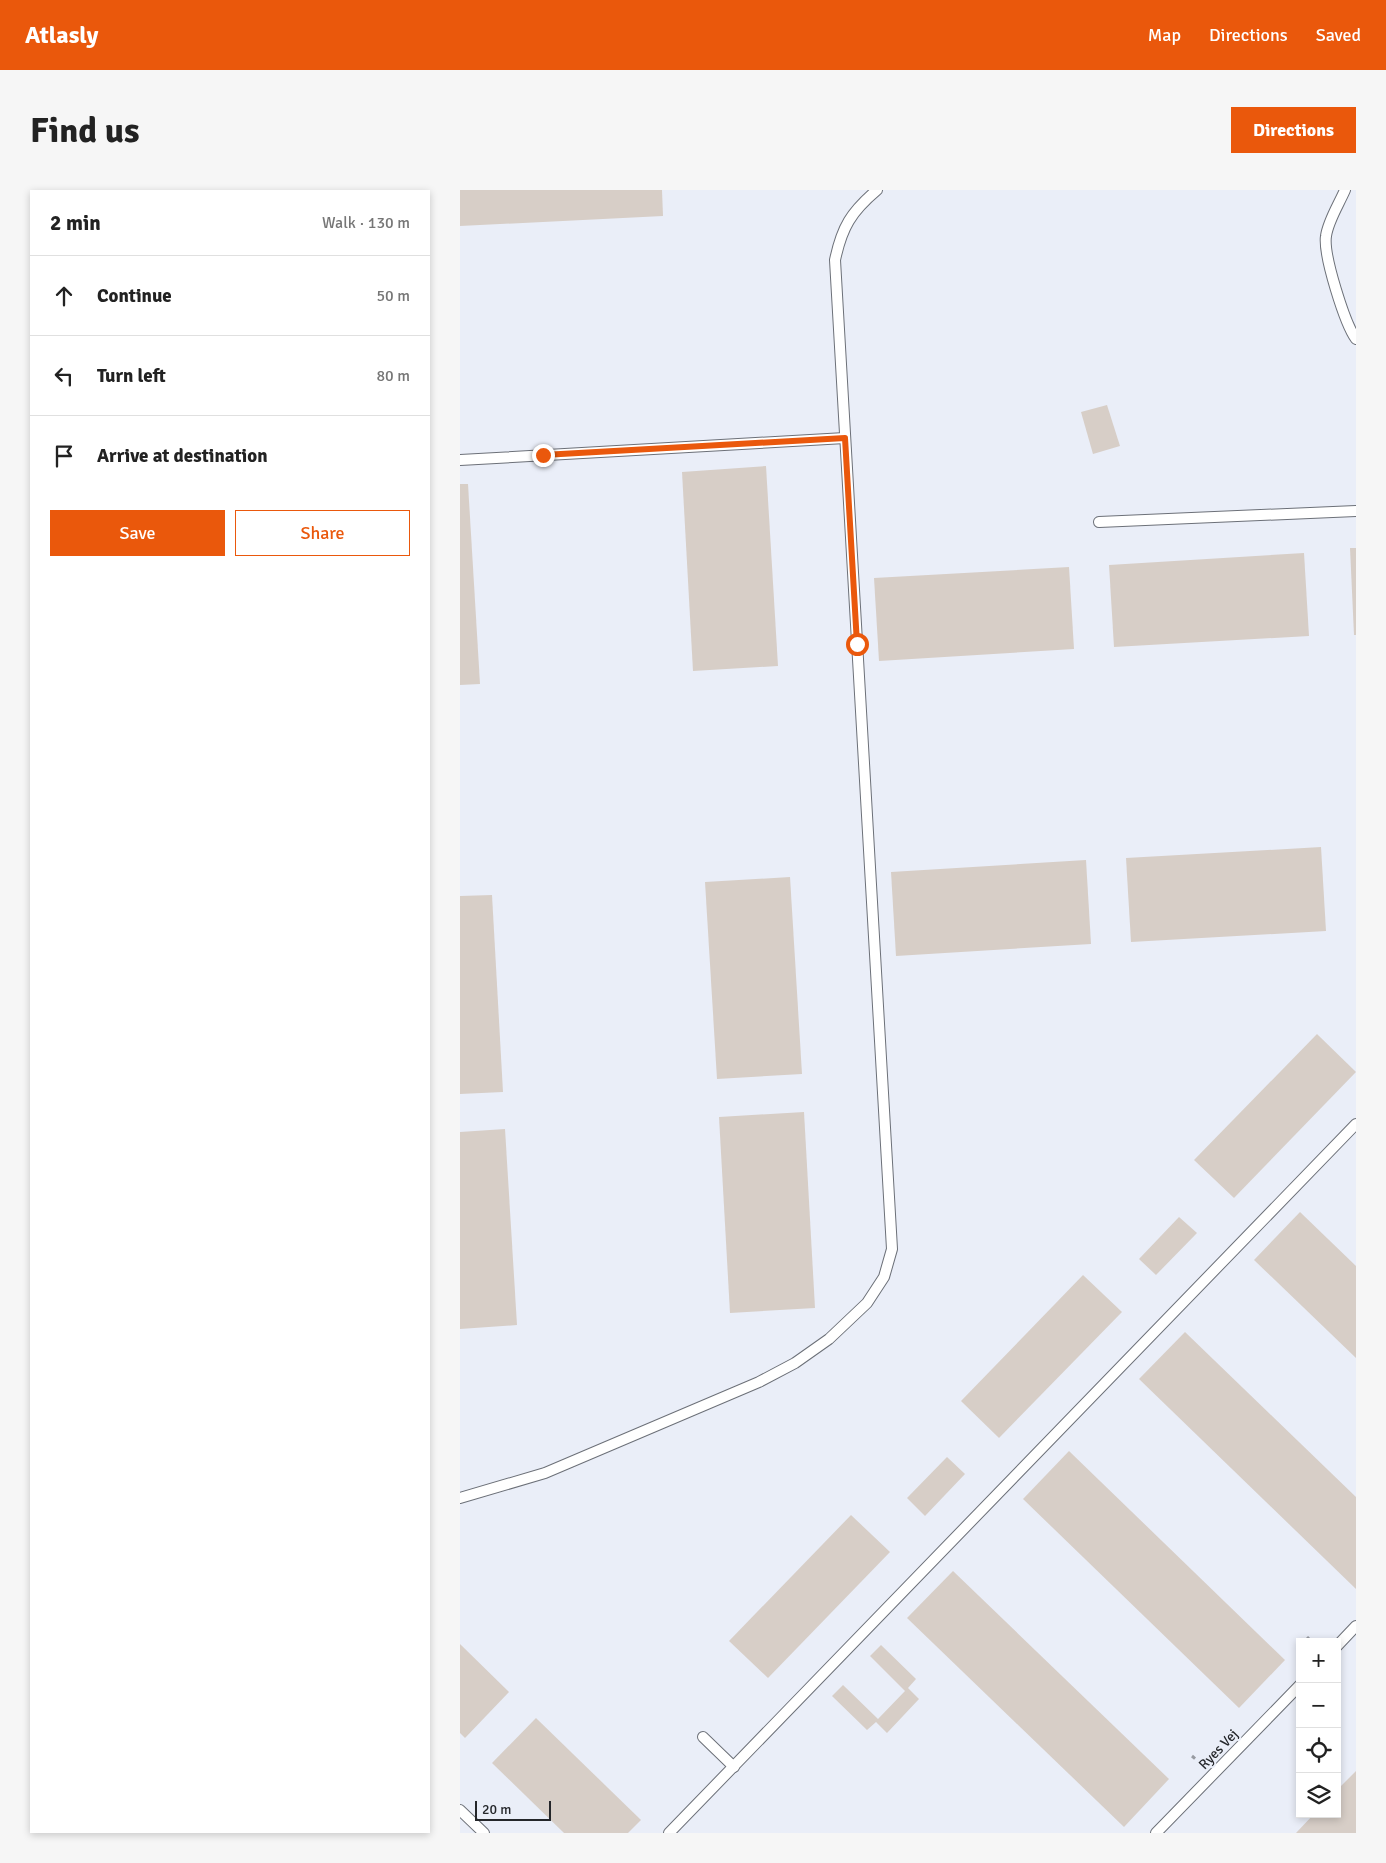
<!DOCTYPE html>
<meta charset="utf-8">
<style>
:root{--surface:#fff;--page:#f6f6f6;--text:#222;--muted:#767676;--line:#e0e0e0;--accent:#ea580c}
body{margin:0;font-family:Signika,sans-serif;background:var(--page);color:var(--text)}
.controls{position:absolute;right:15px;bottom:15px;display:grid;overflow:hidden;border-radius:0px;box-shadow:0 2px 8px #0003}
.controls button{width:45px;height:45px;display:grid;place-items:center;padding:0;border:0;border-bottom:1px solid var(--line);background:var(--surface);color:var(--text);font:25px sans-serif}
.scale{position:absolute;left:15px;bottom:12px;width:76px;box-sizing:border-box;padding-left:5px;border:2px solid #24262a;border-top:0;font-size:14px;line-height:18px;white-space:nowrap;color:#24262a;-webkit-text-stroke:4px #eaeef8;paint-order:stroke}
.stop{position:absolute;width:15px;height:15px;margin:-11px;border:4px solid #ea580c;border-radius:50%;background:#fff}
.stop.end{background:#ea580c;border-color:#fff;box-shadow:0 1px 5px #0008}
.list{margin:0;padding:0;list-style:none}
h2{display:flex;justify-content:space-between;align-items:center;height:65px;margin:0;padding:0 20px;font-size:21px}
h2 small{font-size:16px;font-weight:400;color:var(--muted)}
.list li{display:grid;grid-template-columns:32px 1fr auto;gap:15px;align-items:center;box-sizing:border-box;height:80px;padding:0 20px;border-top:1px solid var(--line)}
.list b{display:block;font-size:19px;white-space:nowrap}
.list em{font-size:16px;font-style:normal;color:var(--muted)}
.actions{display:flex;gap:10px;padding:15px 20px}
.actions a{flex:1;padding:11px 0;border:1px solid var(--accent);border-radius:0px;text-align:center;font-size:18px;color:var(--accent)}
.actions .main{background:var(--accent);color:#fff}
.icon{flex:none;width:28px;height:28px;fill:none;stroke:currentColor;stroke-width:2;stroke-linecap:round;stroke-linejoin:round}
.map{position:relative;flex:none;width:896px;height:1643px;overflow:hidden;border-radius:0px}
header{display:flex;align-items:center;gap:30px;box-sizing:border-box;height:70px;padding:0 25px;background:var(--accent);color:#fff}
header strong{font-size:24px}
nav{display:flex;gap:28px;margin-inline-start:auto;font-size:18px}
.intro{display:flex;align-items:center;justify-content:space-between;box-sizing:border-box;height:120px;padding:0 30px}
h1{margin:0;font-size:35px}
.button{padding:12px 22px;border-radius:0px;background:var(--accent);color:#fff;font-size:18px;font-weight:700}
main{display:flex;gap:30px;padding:0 30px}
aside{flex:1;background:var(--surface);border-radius:0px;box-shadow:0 2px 8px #0003}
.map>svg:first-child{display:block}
.building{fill:#d7cec7}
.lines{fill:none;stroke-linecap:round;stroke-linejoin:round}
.lane-casing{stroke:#6c7078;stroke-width:12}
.path{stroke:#979aa1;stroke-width:3;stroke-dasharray:4 4;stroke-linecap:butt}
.lane{stroke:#fff;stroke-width:10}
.route{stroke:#ea580c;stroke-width:6}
.labels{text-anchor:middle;stroke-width:4;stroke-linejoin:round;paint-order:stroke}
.street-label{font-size:14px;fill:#24262a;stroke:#eaeef8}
</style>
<header>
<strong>Atlasly</strong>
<nav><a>Map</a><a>Directions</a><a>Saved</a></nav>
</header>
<div class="intro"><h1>Find us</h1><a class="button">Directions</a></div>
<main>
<aside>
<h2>2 min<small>Walk · 130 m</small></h2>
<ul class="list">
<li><svg class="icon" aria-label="ahead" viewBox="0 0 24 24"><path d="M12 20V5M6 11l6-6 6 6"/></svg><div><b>Continue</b></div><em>50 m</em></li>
<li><svg class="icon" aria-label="left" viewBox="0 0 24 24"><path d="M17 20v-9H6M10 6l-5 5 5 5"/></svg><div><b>Turn left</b></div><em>80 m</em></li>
<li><svg class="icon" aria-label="arrive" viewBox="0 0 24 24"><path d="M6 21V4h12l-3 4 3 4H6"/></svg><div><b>Arrive at destination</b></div></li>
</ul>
<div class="actions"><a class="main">Save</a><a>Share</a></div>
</aside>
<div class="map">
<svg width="896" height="1643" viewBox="0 0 896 1643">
<rect width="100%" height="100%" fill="#eaeef8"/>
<!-- building -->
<g class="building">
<polygon points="0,0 202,0 203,26 0,36"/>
<polygon points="647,215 660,256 633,264 621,222"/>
<polygon points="306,276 318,476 233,481 222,282"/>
<polygon points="0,294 8,294 20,494 0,495"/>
<polygon points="890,358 896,358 896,445 894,445"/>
<polygon points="844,363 849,446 654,457 649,375"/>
<polygon points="609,377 614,459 419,471 414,388"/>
<polygon points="861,657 866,741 671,752 666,668"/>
<polygon points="626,670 631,754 436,766 431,682"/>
<polygon points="330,687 342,884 257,889 245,692"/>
<polygon points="32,705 43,902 0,904 0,706"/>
<polygon points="857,844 896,882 774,1008 734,970"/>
<polygon points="344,922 355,1118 270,1123 259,927"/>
<polygon points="45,939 57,1135 0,1139 0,942"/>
<polygon points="840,1022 896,1076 896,1168 794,1070"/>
<polygon points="719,1027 737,1043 696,1085 679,1069"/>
<polygon points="623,1085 662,1122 539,1248 501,1211"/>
<polygon points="725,1142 896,1307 896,1399 679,1189"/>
<polygon points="609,1261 825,1470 779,1518 563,1309"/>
<polygon points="487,1267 505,1284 465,1326 447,1308"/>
<polygon points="391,1325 430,1362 308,1488 269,1451"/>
<polygon points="493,1381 709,1589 664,1637 447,1428"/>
<polygon points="0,1454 49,1502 5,1548 0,1543"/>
<polygon points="421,1455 456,1489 448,1498 459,1509 427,1543 416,1532 407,1540 372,1506 383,1495 418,1529 445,1501 410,1466"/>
<polygon points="76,1528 181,1630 168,1643 104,1643 32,1573"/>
<polygon points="896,1581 896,1643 836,1643 854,1624 877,1624 877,1600"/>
</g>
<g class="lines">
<defs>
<g id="lane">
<path d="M 885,0 C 879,14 868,31 866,46 C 863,65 885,134 896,149"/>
<polyline points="0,270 385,248"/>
<polyline points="639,332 896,321"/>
<path d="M 0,1308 L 85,1283 L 299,1192 L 335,1173 L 369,1149 L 407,1113 L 424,1087 L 432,1059 L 375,70 C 382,37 391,22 417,0"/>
<polyline points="877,1456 896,1436"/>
<polyline points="243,1547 274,1577"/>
<polyline points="0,1620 24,1643"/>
<polyline points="209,1643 896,934"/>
<polyline points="696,1643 840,1495"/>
</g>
</defs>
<!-- lane casing -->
<use href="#lane" class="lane-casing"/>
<!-- path -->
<g class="path">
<polyline points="847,1447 852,1452"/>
<polyline points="732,1566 739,1572"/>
</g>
<!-- lane -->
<use href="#lane" class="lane"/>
</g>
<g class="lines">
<!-- route -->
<polyline class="route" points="83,265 385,248 397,454"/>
</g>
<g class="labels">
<!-- street labels -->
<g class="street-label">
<text transform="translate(758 1559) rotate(-46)" y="5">Ryes Vej</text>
</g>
</g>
</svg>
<div class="controls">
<button>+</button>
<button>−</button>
<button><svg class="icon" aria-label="locate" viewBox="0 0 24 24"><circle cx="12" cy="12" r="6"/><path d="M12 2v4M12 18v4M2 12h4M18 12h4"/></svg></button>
<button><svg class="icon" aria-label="layers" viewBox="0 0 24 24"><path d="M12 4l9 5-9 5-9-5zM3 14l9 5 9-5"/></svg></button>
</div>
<div class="scale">20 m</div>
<div class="stop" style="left:397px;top:454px"></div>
<div class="stop end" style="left:83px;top:265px"></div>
</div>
</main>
